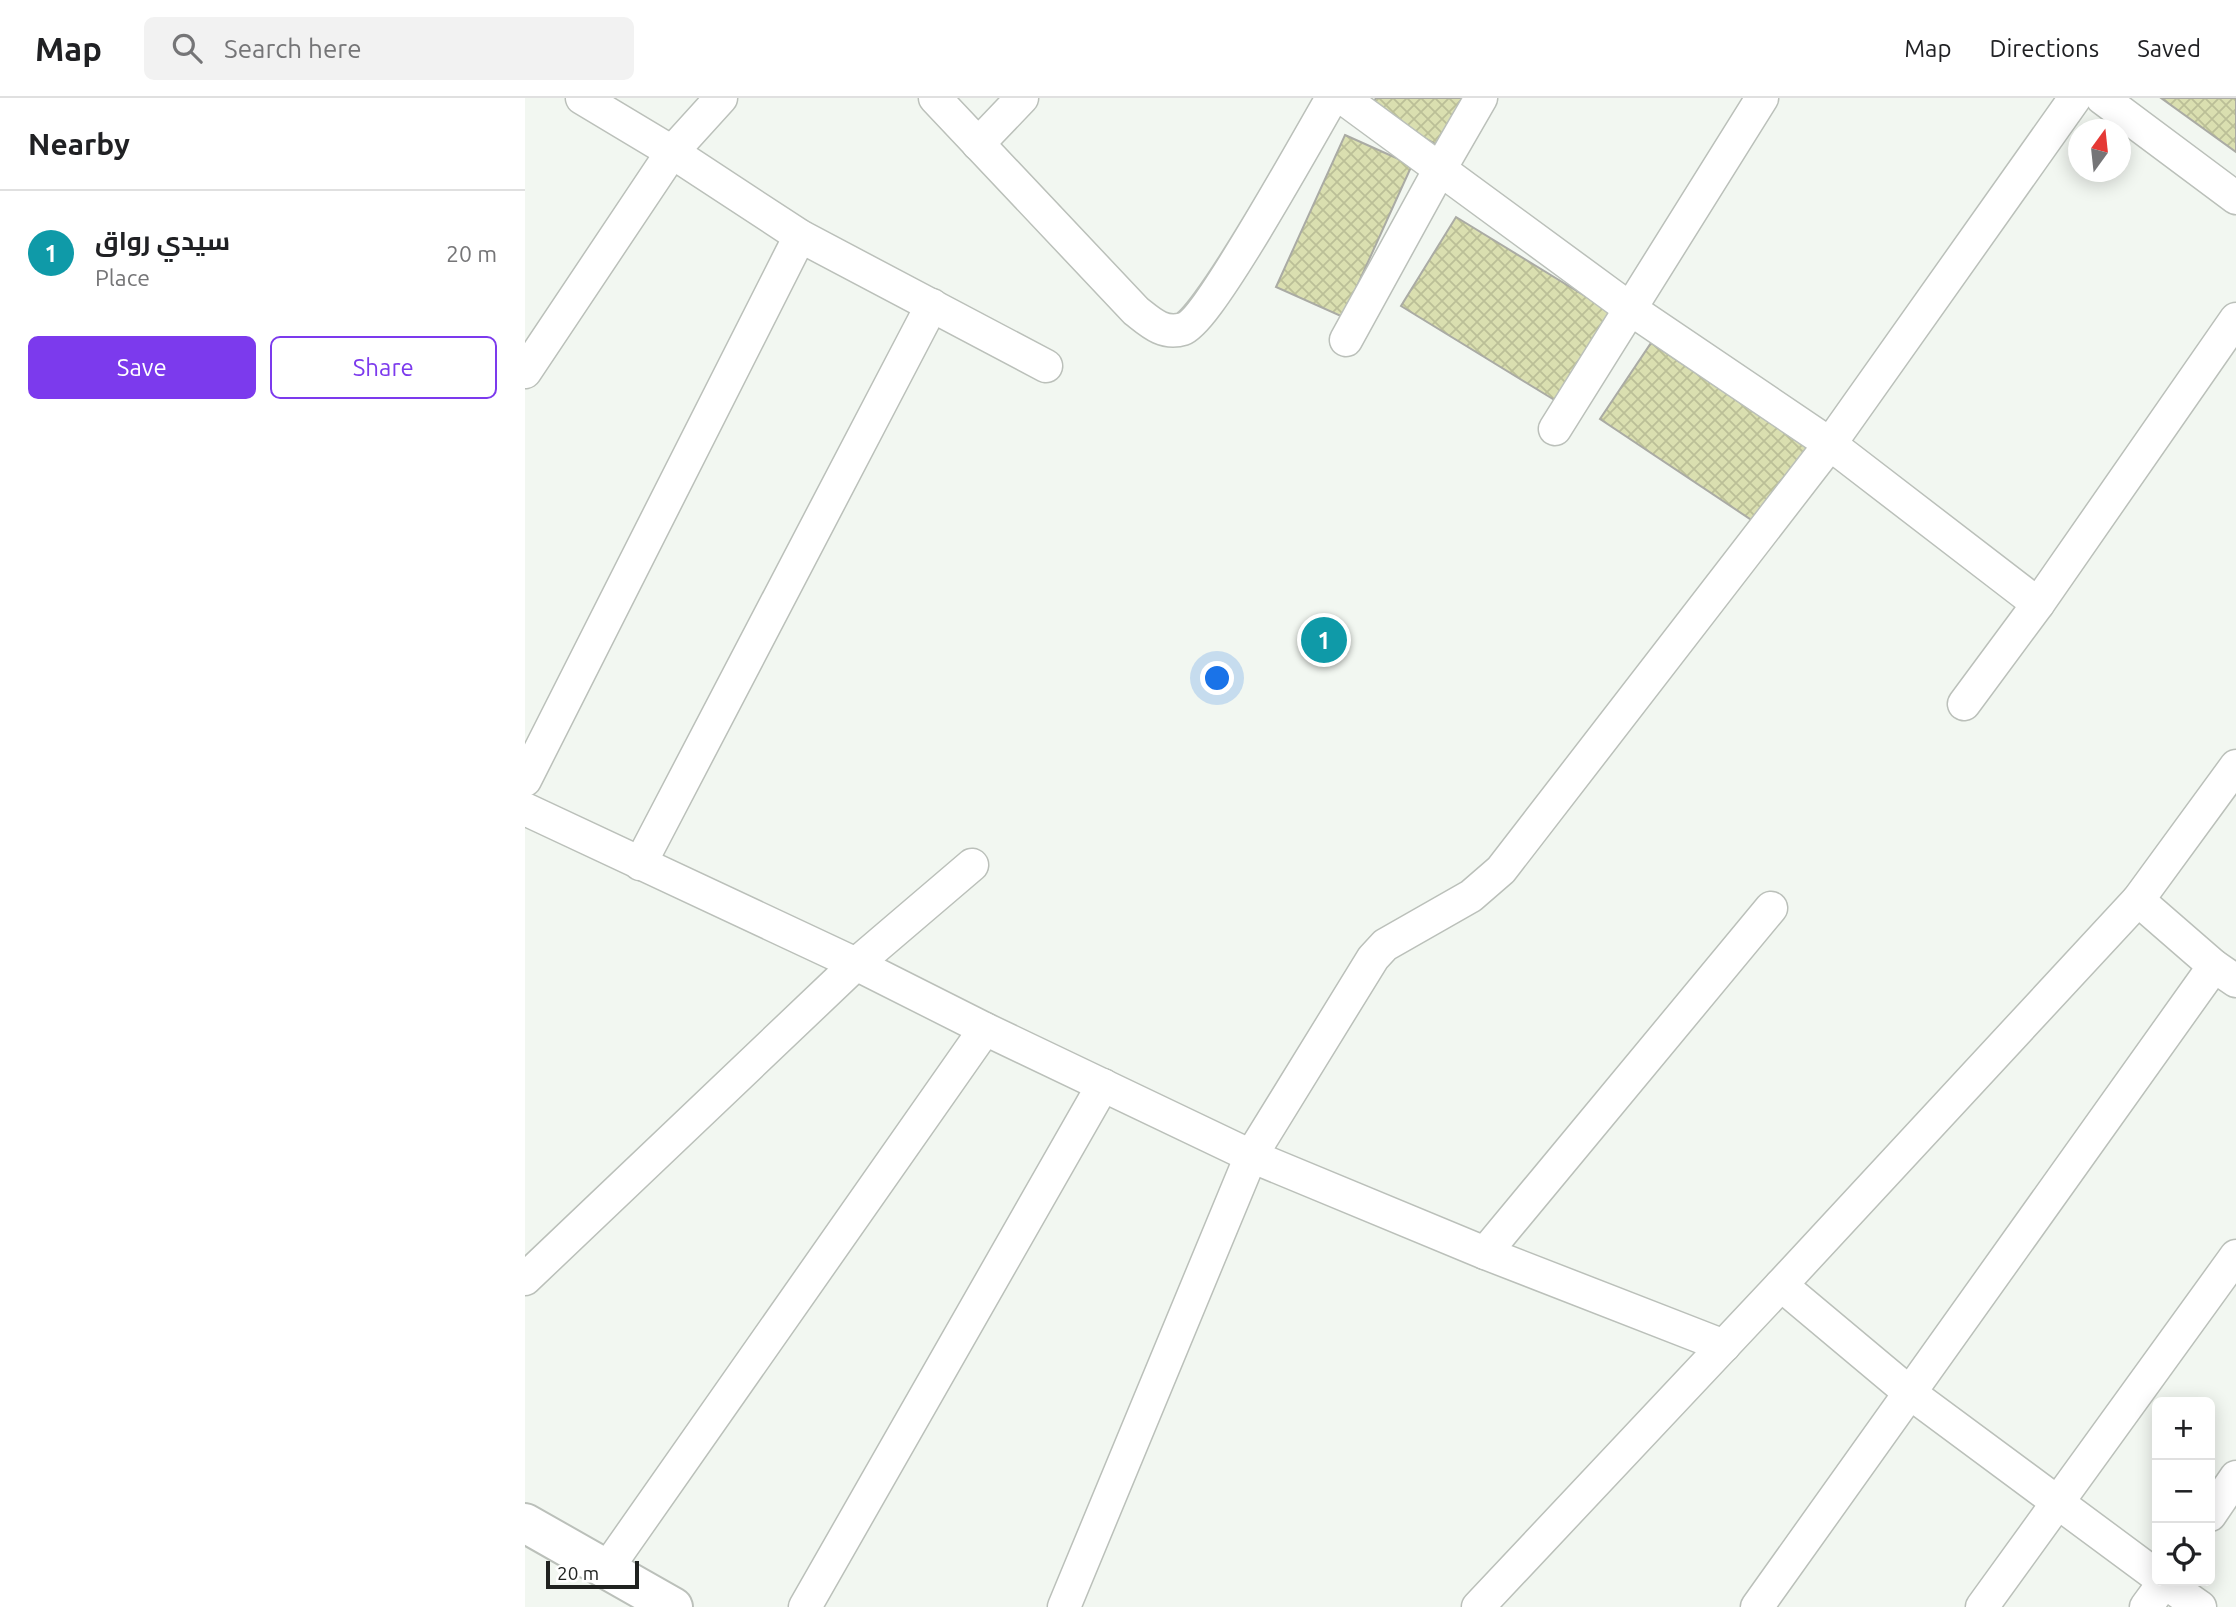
<!DOCTYPE html>
<meta charset="utf-8">
<style>
:root{--surface:#fff;--page:#f2f2f2;--text:#202124;--muted:#757577;--line:#e0e0e0;--accent:#7c3aed}
body{margin:0;font-family:Ubuntu,Cairo,sans-serif;background:var(--page);color:var(--text)}
.controls{position:absolute;right:21px;bottom:21px;display:grid;overflow:hidden;border-radius:10px;box-shadow:0 4px 18px #0003}
.controls button{width:63px;height:63px;display:grid;place-items:center;padding:0;border:0;border-bottom:2px solid var(--line);background:var(--surface);color:var(--text);font:35px sans-serif}
.compass{position:absolute;left:1543px;top:21px;width:63px;height:63px;border-radius:50%;background:var(--surface);box-shadow:0 4px 18px #0003;rotate:15deg}
.scale{position:absolute;left:21px;bottom:18px;width:93px;box-sizing:border-box;padding-left:7px;border:4px solid #202220;border-top:0;font-size:19px;line-height:24px;white-space:nowrap;color:#202220;-webkit-text-stroke:5px #fff;paint-order:stroke}
.you{position:absolute;left:693px;top:581px;width:24px;height:24px;margin:-18px;border:5px solid #fff;border-radius:50%;background:#1a73e8;box-shadow:0 0 0 10px #1a73e833}
.badge{display:grid;place-items:center;width:46px;height:46px;border-radius:50%;background:var(--accent);color:#fff;font-size:23px;font-weight:700}
.pin{position:absolute;translate:-50% -50%;border:4px solid #fff;box-shadow:0 2px 7px #0006}
.list{margin:0;padding:0;list-style:none}
h2{display:flex;justify-content:space-between;align-items:center;height:91px;margin:0;padding:0 28px;font-size:30px}
h2 small{font-size:23px;font-weight:400;color:var(--muted)}
.list li{display:grid;grid-template-columns:46px 1fr auto;gap:21px;align-items:center;box-sizing:border-box;height:126px;padding:0 28px;border-top:2px solid var(--line)}
.list b{display:block;font-size:26px;white-space:nowrap}
.list p{margin:0;font-size:23px;white-space:nowrap;color:var(--muted)}
.list em{font-size:23px;font-style:normal;color:var(--muted)}
.actions{display:flex;gap:14px;padding:21px 28px}
.actions a{flex:1;padding:16px 0;border:2px solid var(--accent);border-radius:10px;text-align:center;font-size:24px;color:var(--accent)}
.actions .main{background:var(--accent);color:#fff}
.icon{flex:none;width:38px;height:38px;fill:none;stroke:currentColor;stroke-width:2;stroke-linecap:round;stroke-linejoin:round}
.map{position:relative;flex:none;width:1711px;height:1509px;overflow:hidden}
header{display:flex;align-items:center;gap:42px;box-sizing:border-box;height:98px;padding:0 35px;background:var(--surface);border-bottom:2px solid var(--line)}
header strong{font-size:33px}
nav{display:flex;gap:38px;margin-inline-start:auto;font-size:24px}
.search{width:490px;height:63px;background:var(--page);display:flex;align-items:center;gap:18px;box-sizing:border-box;padding:0 24px;border-radius:10px;color:var(--muted);font-size:26px}
main{display:flex}
aside{flex:1;background:var(--surface)}
.map>svg:first-child{display:block}
.building{fill:url(#building-cross-hatch);stroke:#aaaba4;stroke-width:2}
.lines{fill:none;stroke-linecap:round;stroke-linejoin:round}
.street-casing{stroke:#bbc0ba;stroke-width:35}
.secondary-casing{stroke:#bbc0ba;stroke-width:42}
.street{stroke:#fff;stroke-width:32}
.secondary{stroke:#fff;stroke-width:38}
</style>
<header>
<strong>Map</strong>
<div class="search"><svg class="icon" aria-label="search" viewBox="0 0 24 24"><circle cx="10" cy="10" r="6"/><path d="M15 15l6 6"/></svg>Search here</div>
<nav><a>Map</a><a>Directions</a><a>Saved</a></nav>
</header>
<main>
<aside>
<h2>Nearby<small></small></h2>
<ul class="list">
<li><span class="badge" style="background:#0f9aa8">1</span><div><b>سيدي رواق</b><p>Place</p></div><em>20 m</em></li>
</ul>
<div class="actions"><a class="main">Save</a><a>Share</a></div>
</aside>
<div class="map">
<svg width="1711" height="1509" viewBox="0 0 1711 1509">
<defs>
<pattern id="building-cross-hatch" width="8" height="8" patternUnits="userSpaceOnUse" patternTransform="scale(1.75)"><rect width="8" height="8" fill="#dadfb0"/><path d="M0 0l8 8M0 8l8-8" fill="none" stroke="#bbbf97"/></pattern>
</defs>
<rect width="100%" height="100%" fill="#f2f7f1"/>
<!-- building -->
<g class="building">
<polygon points="851,0 952,0 923,53 845,10"/>
<polygon points="1636,0 1711,0 1711,54"/>
<polygon points="820,37 887,67 818,219 751,189"/>
<polygon points="931,119 1091,217 1036,306 876,208"/>
<polygon points="1126,245 1285,351 1234,427 1075,321"/>
</g>
<g class="lines">
<defs>
<g id="street">
<polyline points="57,0 147,54 275,138 521,268"/>
<path d="M 410,0 L 611,213 C 625,224 638,237 658,231 C 683,223 787,34 807,0"/>
<polyline points="818,0 1104,210 1305,346 1513,506"/>
<polyline points="1577,0 1711,100"/>
<polyline points="453,46 497,0"/>
<polyline points="821,242 915,71 956,0"/>
<polyline points="0,274 147,54 196,0"/>
<polyline points="1030,331 1237,0"/>
<polyline points="1439,606 1513,506 1711,221"/>
<polyline points="0,682 275,138"/>
<polyline points="0,711 331,866 460,931 726,1058 960,1155 1199,1248"/>
<polyline points="115,766 407,207"/>
<polyline points="1613,802 1689,868 1711,883"/>
<polyline points="960,1155 1246,810"/>
<polyline points="0,1181 331,866 447,767"/>
<polyline points="1256,1187 1385,1295 1632,1478"/>
<polyline points="1685,1417 1711,1379"/>
<polyline points="81,1472 460,931"/>
<polyline points="1638,1483 1675,1509"/>
<polyline points="280,1509 578,987"/>
<polyline points="539,1509 726,1058 848,860 860,847 946,798 976,772 1305,346 1550,0"/>
<polyline points="953,1509 1256,1187 1613,802 1711,668"/>
<polyline points="1232,1509 1689,868"/>
<polyline points="1457,1509 1711,1158"/>
<polyline points="1621,1509 1640,1483"/>
</g>
<polyline id="secondary" points="0,1425 148,1509"/>
</defs>
<!-- street casing -->
<use href="#street" class="street-casing"/>
<!-- secondary casing -->
<use href="#secondary" class="secondary-casing"/>
<!-- street -->
<use href="#street" class="street"/>
<!-- secondary -->
<use href="#secondary" class="secondary"/>
</g>
</svg>
<div class="controls">
<button>+</button>
<button>−</button>
<button><svg class="icon" aria-label="locate" viewBox="0 0 24 24"><circle cx="12" cy="12" r="6"/><path d="M12 2v4M12 18v4M2 12h4M18 12h4"/></svg></button>
</div>
<svg class="compass" viewBox="-18 -18 36 36"><path d="M0-13l5 13h-10z" fill="#e53935"/><path d="M0 13l5-13h-10z" fill="#757577"/></svg>
<div class="scale">20 m</div>
<div class="you"></div>
<div class="pin badge" style="left:799px;top:542px;background:#0f9aa8">1</div>
</div>
</main>
